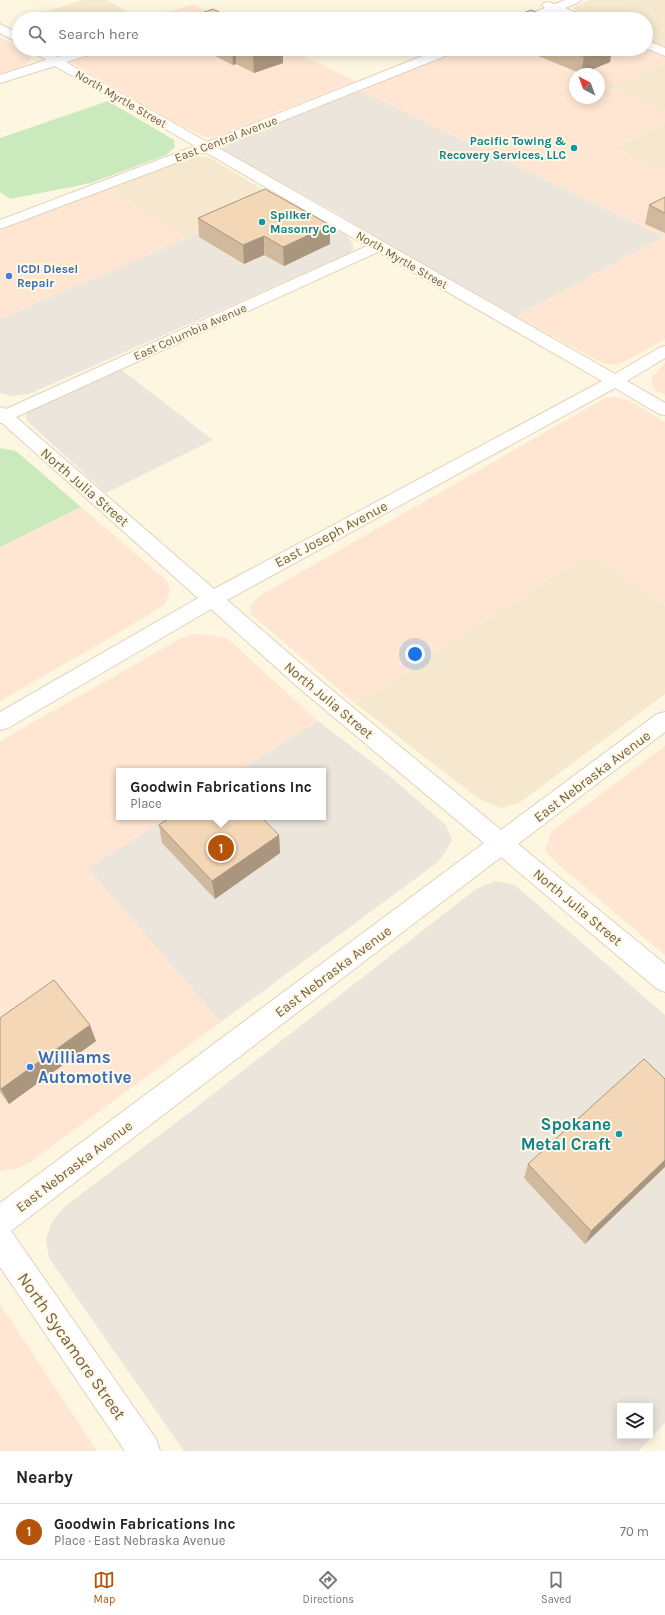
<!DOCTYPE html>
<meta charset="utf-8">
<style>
:root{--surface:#fff;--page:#f6f6f6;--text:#222;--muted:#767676;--line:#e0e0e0;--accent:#b45309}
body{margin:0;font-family:Karla,sans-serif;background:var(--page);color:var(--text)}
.controls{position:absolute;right:12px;bottom:12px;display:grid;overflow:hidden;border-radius:0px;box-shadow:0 2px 10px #0003}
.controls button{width:36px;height:36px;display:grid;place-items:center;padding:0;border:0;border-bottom:1px solid var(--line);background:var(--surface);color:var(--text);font:20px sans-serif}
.compass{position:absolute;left:569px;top:68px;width:36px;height:36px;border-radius:50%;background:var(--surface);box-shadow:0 2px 10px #0003;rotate:319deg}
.you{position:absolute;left:415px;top:654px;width:14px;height:14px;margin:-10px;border:3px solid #fff;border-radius:50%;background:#1a73e8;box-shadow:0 0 0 6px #1a73e833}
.badge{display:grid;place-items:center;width:26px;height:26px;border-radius:50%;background:var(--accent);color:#fff;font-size:13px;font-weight:700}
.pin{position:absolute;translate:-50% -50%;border:2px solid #fff;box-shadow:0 1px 4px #0006}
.popup{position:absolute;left:116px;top:768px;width:210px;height:52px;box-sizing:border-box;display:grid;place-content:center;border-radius:0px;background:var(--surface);filter:drop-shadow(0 1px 3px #0005);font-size:13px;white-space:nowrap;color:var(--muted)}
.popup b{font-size:15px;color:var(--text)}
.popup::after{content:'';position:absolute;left:50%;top:100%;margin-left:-8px;border:8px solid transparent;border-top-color:var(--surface)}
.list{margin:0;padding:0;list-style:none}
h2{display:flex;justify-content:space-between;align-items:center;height:52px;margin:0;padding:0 16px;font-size:17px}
h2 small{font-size:13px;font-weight:400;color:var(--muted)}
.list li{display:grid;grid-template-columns:26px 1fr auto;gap:12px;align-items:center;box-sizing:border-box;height:56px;padding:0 16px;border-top:1px solid var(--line)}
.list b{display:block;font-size:15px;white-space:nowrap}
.list p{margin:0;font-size:13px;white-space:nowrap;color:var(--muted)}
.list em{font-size:13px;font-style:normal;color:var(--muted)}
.icon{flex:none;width:22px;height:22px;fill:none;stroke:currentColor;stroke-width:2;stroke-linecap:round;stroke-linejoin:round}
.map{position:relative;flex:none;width:665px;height:1451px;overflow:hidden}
.search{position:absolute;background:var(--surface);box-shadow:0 2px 10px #0003;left:12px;right:12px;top:12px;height:44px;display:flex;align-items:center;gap:10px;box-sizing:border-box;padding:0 14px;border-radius:22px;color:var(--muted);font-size:15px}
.sheet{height:108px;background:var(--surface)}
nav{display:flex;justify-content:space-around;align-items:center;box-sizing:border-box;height:56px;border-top:1px solid var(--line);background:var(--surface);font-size:11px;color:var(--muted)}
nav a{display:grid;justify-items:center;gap:2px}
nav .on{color:var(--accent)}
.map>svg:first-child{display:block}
.residential{fill:#f5e8ce}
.commercial{fill:#fee6d3;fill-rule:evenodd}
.industrial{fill:#ebe5dc;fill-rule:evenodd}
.green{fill:#caeabe}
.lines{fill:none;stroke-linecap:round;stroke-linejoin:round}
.minor-casing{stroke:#e1d2bc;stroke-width:2}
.minor{fill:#fff;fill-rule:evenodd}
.wall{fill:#d1b99d}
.shaded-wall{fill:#aa967f}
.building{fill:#f3d7b6;stroke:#aa967f}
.culture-dot{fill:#0f9aa8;stroke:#fff9e6;stroke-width:1.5}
.shop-dot{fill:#3f7fe0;stroke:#fff9e6;stroke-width:1.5}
.labels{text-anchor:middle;stroke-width:4;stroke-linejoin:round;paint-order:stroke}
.far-street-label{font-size:12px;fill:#745d47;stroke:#fff9e6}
.far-culture-label{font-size:12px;font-weight:bold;fill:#0d838f;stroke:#fff9e6;text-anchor:end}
.far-shop-label{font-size:12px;font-weight:bold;fill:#366cbe;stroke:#fff9e6;text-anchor:start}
.street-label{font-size:14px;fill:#745d47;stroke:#fff9e6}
.near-shop-label{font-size:17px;font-weight:bold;fill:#366cbe;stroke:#fff9e6;text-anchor:start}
.near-culture-label{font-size:17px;font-weight:bold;fill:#0d838f;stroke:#fff9e6;text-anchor:end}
.near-street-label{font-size:17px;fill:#745d47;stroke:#fff9e6}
</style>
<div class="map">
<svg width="665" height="1451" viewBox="0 0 665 1451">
<rect width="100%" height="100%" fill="#fdf6e0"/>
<!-- residential -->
<g class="residential">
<polygon points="83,0 106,0 141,19 21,19"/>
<polygon points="591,0 665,0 665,47 646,39 646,19 596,19 576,11 573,8 575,6"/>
<polygon points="665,63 665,112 608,87"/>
<polygon points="665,122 665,171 615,148"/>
<polygon points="196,156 210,158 278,199 186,239 109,188 186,158"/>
<polygon points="588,554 665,605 665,694 519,803 501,808 479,799 356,704"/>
</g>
<!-- commercial -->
<g class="commercial">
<polygon points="193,4 225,19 148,19"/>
<polygon points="0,37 19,47 19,49 23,49 31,56 30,61 21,67 0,74"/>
<polygon points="59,49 288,49 356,81 214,137 205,137 176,123 52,51"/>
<path d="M 462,49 L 645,49 L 665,57 L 665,63 L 608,87 L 665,112 L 665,122 L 615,148 L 665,171 L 665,339 L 624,362 L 615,365 L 600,362 L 516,316 L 664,237 L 359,90 ZM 575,74 L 599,74 L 599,98 L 575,98 Z"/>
<polygon points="109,188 186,239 0,319 0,229"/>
<polygon points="665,363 665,395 654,389 651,379"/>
<polygon points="614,397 630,401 665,422 665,605 588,554 356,704 251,614 250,605 263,594 605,398"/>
<polygon points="81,507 167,581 170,591 165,604 137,622 0,701 0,547"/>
<polygon points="195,634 211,635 228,639 318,721 239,771 119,771 119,817 168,817 88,868 221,1022 29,1163 18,1168 0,1172 0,741 180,639"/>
<polygon points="665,746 665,955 559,865 545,851 552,831"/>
<polygon points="0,1304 97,1451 0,1451"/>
</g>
<!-- industrial -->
<g class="industrial">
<polygon points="359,90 664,237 516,316 482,299 333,211 222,151 223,147 227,143"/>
<polygon points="278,199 346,235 353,244 353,250 346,255 29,394 12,396 0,393 0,319"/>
<polygon points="119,368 213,440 106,493 26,420 27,411"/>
<polygon points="318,721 386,773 446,825 452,840 446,851 438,862 221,1022 88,868 168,817 323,817 323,771 239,771"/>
<path d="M 495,881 L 515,885 L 665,1015 L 665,1423 L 639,1451 L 184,1451 L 49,1258 L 46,1239 L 52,1222 L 64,1207 L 181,1119 L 476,889 ZM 620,1406 L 650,1406 L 650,1436 L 620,1436 Z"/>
</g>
<!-- green -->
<g class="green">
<polygon points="108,101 174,140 175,147 166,155 91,183 10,199 0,192 0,138"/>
<polygon points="0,448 16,451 81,507 0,547"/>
</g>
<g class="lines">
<defs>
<g id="minor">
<polygon points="565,0 581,0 579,2 565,8 586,17 588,19 572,19 555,12 536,19 520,19 522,17 545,8 542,5 544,3 548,2 555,4"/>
<polygon points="0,24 19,34 19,43 0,33"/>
<polygon points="646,40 665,48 665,56 646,48"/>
<path d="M 29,49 L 44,49 L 57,57 L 82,49 L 93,49 L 94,51 L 92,54 L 66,62 L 207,142 L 440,49 L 457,49 L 455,52 L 217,147 L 615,374 L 659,348 L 665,346 L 665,358 L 627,381 L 665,403 L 665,415 L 659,414 L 615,388 L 227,600 L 315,676 L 501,830 L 657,714 L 665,712 L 665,732 L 518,844 L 665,964 L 665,992 L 656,988 L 501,857 L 11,1231 L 156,1439 L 160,1451 L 125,1451 L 0,1267 L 0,1203 L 484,843 L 299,688 L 211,609 L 8,728 L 0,730 L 0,712 L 198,598 L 2,423 L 0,423 L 0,407 L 6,409 L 367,246 L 205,152 L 0,229 L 0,220 L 195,146 L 55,66 L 0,83 L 0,75 L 46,60 ZM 378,252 L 602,381 L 214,589 L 16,417 Z"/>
</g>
</defs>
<!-- minor casing -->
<use href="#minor" class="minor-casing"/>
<!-- minor -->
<use href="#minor" class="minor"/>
</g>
<!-- wall -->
<g class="wall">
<polygon points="201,49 283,49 283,63 254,73 236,64 233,65"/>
<polygon points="521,49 612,49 610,62 582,74"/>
<polygon points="665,197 665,233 645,224 649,205"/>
<polygon points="198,218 330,244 284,266 264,255 244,264 199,237"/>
<polygon points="159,825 279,835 280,853 215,899 162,843"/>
<polygon points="0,1018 96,1041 9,1104 0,1092"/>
<polygon points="665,1079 585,1244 524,1178 528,1164"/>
</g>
<!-- shaded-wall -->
<g class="shaded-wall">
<polygon points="232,49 236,49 236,64 233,65"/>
<polygon points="273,49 283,49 283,63 254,73 253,56"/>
<polygon points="597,49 612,49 610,62 581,74 584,57"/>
<polygon points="330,225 330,244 284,266 283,247"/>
<polygon points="264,236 264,255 244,264 243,245"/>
<polygon points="279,835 280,853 215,899 212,881"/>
<polygon points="90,1025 96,1041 9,1104 1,1089"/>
<polygon points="665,1160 665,1167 585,1244 591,1231"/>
</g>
<!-- building -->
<g class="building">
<polygon points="213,9 233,19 184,19"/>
<polygon points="531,10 553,19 509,19"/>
<polygon points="239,49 273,49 253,56"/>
<polygon points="565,49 602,49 584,57"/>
<polygon points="265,189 330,225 283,247 264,236 243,245 198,218"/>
<polygon points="665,197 665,213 649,205"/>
<polygon points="171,817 261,817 279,835 212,881 159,825"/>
<polygon points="54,980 90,1025 1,1089 0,1087 0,1018"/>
<polygon points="644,1059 665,1079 665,1160 591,1231 528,1164"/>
</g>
<!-- markers -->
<g class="culture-dot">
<circle cx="574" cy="148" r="4"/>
<circle cx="262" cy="222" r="4"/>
<circle cx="619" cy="1134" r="4"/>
</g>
<g class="shop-dot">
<circle cx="9" cy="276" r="4"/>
<circle cx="30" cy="1067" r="4"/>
</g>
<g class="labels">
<!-- far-street labels -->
<g class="far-street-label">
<text transform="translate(121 99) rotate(30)" y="4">North Myrtle Street</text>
<text transform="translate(226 139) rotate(-21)" y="4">East Central Avenue</text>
<text transform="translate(402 260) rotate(30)" y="4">North Myrtle Street</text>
<text transform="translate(190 332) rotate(-24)" y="4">East Columbia Avenue</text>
</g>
<!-- far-culture labels -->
<g class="far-culture-label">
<text x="566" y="145">Pacific Towing &amp;<tspan x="566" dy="14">Recovery Services, LLC</tspan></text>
<text x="270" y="219" text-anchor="start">Spilker<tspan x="270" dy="14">Masonry Co</tspan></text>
</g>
<!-- far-shop labels -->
<g class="far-shop-label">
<text x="17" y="273">ICDI Diesel<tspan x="17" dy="14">Repair</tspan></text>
</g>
<!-- street labels -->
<g class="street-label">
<text transform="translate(85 487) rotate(41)" y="5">North Julia Street</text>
<text transform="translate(331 534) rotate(-28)" y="5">East Joseph Avenue</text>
<text transform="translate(329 700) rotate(40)" y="5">North Julia Street</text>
<text transform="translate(592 776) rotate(-37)" y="5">East Nebraska Avenue</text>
<text transform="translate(578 907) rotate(40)" y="5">North Julia Street</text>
<text transform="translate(333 971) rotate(-37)" y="5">East Nebraska Avenue</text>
<text transform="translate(74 1166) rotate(-37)" y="5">East Nebraska Avenue</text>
</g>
<!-- near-shop labels -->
<g class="near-shop-label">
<text x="38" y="1063">Williams<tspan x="38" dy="20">Automotive</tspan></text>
</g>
<!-- near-culture labels -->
<g class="near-culture-label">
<text x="611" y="1130">Spokane<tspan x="611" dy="20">Metal Craft</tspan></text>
</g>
<!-- near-street labels -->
<g class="near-street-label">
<text transform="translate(72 1346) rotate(55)" y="6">North Sycamore Street</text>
</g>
</g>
</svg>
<div class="controls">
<button><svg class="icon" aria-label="layers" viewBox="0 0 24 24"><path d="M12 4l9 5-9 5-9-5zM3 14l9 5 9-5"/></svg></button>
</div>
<svg class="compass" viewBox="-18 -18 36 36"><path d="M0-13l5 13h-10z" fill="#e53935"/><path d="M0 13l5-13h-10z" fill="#767676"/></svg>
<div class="you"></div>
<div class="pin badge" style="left:221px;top:848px">1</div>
<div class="popup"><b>Goodwin Fabrications Inc</b>Place</div>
<div class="search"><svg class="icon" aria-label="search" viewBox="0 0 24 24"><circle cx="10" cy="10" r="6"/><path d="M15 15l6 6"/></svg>Search here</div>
</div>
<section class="sheet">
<h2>Nearby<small></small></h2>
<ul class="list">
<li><span class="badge">1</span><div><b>Goodwin Fabrications Inc</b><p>Place · East Nebraska Avenue</p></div><em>70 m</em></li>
</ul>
</section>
<nav>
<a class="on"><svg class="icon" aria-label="map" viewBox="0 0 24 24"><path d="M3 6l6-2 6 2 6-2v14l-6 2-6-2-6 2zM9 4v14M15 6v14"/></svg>Map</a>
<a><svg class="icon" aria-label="directions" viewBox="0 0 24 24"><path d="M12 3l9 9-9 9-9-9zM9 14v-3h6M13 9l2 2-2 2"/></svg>Directions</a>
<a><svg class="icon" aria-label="saved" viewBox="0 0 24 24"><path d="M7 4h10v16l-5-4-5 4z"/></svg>Saved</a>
</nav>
